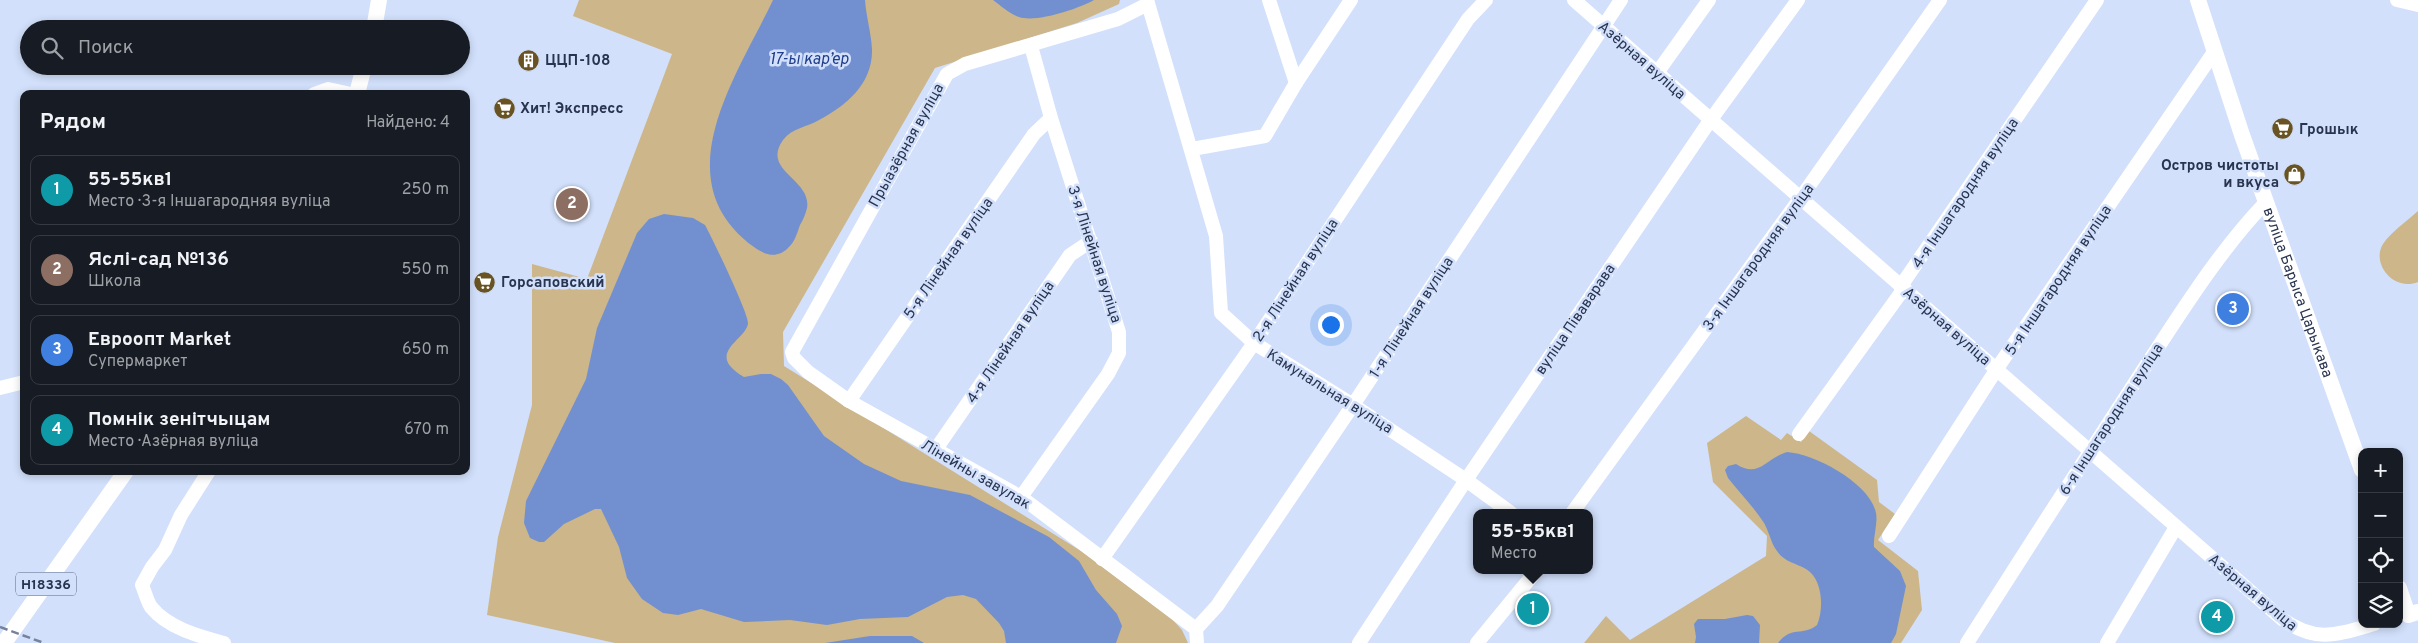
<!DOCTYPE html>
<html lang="ru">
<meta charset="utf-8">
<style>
:root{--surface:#171b24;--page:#20242c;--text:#f1f3f6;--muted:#9ea1a6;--line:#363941;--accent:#d93025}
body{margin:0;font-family:Overpass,sans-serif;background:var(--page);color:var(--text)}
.controls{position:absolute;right:15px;bottom:15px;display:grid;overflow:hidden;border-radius:10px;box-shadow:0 2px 8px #0003}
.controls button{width:45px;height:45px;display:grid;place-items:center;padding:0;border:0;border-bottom:1px solid var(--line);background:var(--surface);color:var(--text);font:25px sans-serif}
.you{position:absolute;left:1330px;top:324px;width:18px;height:18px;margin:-12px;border:4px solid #fff;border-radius:50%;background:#1a73e8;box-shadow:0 0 0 8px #1a73e833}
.badge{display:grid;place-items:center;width:32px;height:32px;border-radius:50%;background:var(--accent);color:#fff;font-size:16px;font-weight:700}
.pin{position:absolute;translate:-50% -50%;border:2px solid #fff;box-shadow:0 1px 5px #0006}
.popup{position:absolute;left:1473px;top:509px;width:120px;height:65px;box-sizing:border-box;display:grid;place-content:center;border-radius:10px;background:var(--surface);filter:drop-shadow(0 1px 4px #0005);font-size:16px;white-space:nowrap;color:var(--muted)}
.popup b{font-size:19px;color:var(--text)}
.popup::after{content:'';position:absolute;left:50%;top:100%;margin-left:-10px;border:10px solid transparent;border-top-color:var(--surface)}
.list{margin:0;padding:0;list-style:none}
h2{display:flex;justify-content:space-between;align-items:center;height:65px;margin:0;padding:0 20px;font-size:21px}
h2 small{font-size:16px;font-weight:400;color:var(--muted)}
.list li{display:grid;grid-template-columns:32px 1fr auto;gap:15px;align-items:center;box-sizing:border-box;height:70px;margin:0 10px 10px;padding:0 10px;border:1px solid var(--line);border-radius:10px}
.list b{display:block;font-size:19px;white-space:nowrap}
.list p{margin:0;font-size:16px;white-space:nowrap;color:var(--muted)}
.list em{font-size:16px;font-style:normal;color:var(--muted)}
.icon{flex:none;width:28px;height:28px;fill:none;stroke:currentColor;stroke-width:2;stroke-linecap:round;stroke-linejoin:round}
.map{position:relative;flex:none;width:2418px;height:643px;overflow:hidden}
.search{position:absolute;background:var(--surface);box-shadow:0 2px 8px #0003;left:20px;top:20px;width:450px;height:55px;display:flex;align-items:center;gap:12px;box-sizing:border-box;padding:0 18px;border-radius:28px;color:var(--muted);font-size:19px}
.panel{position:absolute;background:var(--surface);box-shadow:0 2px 8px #0003;left:20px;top:90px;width:450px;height:385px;border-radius:10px}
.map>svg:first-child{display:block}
.green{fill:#ccb68a}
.water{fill:#7290cf}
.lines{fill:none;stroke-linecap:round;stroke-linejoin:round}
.minor{stroke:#fff;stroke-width:14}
.major{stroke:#fff;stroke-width:16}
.rail{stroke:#76839e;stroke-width:2.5;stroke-dasharray:8 4;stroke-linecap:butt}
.labels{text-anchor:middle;stroke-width:5;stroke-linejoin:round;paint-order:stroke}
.shield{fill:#d2e0fb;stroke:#5c6883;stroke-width:1}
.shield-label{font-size:14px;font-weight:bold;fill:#293550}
.poi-label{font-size:15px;font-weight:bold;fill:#293550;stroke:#d2e0fb;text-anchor:start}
.street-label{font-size:15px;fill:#293550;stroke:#d2e0fb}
.water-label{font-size:16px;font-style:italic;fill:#1f3d88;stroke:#d2e0fb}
</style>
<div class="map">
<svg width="2418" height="643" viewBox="0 0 2418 643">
<rect width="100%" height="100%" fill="#d2e0fb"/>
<!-- green -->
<g class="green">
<polygon points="579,0 1120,0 1119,4 1077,23 935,68 783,332 784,366 1081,551 1171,618 1182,630 1188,643 615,643 487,615 498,537 532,405 532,264 587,279 672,54 573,16"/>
<path d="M 2418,211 L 2418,282 C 2393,292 2371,263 2383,244 C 2391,232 2407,221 2418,211 Z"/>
<polygon points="1746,416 1781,440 1787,433 1801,442 1809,431 1877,480 1879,502 1895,514 1878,540 1918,571 1922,610 1901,643 1584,643 1606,616 1630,640 1766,556 1767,536 1713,482 1707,443"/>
</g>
<!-- water -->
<g class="water">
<path d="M 773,0 L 865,0 C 866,16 871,32 872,49 C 873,83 847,105 819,120 C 807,127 792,128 783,140 C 761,171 812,179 807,208 C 806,213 803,220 800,225 C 797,233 795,242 788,248 C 777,259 765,255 754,247 C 662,180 737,76 773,0 Z"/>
<path d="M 993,0 L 1094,0 C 1078,9 1036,23 1019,17 C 1010,14 1001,6 993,0 Z"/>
<path d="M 664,214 L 693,218 L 705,225 C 712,238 748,312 748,323 C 747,340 703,353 744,377 L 761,374 L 771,374 L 781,379 L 788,385 L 824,436 L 864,464 L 901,481 L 970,495 L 1049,537 L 1079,561 L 1096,590 L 1117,614 L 1122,626 L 1116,643 L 1006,643 L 1004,631 L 999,623 L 976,599 L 963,595 L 947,597 L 908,617 L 860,619 L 827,625 L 790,620 L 744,622 L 701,609 L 678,615 L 663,613 L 642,599 L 627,578 L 619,547 L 601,509 L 595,509 L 564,524 L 544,542 L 539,542 L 530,538 L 524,523 L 526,501 L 586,379 L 597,328 L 637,233 L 649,219 Z"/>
<path d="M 1787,452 C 1815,454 1870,483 1876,513 C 1878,524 1873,536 1874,547 L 1900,571 L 1906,586 L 1896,634 L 1891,643 L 1778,643 C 1792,625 1802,637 1817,625 C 1824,609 1823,579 1806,569 C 1796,563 1784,562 1777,551 C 1770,542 1769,529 1762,520 C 1752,505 1739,492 1728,478 L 1725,470 L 1728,466 L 1736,464 C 1759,479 1766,458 1787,452 Z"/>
<polygon points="1747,615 1753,616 1760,625 1759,643 1695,643 1696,637 1694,624 1698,619 1725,619"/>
<polygon points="870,636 912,636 924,643 825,643"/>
</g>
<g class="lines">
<!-- minor -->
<g class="minor">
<polyline points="1147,0 1216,236 1221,313 1254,343 1353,405 1466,480 1511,513"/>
<polyline points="1269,0 1296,83"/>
<path d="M 1574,0 L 2282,619 C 2316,643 2336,635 2374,624"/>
<polyline points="2397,0 2418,5"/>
<polyline points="1148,4 1118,19 965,64 947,74 792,352 794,358 808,372 849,401 1021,497 1196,629 1197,643"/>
<polyline points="1657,73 1709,0"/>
<polyline points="314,94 328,89 351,94"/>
<polyline points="1192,149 1265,136 1296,83 1351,0"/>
<polyline points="0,388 24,382"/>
<polyline points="849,401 1034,134 1051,118"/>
<polyline points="1799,434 1900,294 1905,280 2097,0"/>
<polyline points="936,449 1070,255 1091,241"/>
<path d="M 209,471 L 181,515 L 165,550 L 152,567 L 142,585 C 145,592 147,601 151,607 C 168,628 198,636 224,643"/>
<polyline points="1021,497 1108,374 1119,353 1119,332 1051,118 1031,46"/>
<polyline points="1572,513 1804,193 1940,0"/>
<polyline points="1889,536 2000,364 2214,52"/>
<polyline points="1102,559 1254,343 1468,19 1486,0"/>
<polyline points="1196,629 1217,606 1353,405 1621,0"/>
<polyline points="1359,643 1466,480 1707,125 1798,0"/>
<polyline points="1477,643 1537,570"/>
<path d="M 1967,643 C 2025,552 2084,460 2143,370 C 2181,313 2218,252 2266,202"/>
<polyline points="2107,643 2176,527"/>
</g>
<!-- major -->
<g class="major">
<path id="s1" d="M 2198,0 L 2242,135 L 2362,470"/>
<polyline points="374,29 379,0"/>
<polyline points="357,94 364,66"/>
<polyline points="2399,588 2408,615 2418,612"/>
<polyline points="4,643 126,471"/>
</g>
<!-- rail -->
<polyline class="rail" points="0,627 44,643"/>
</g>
<!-- icons -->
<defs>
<symbol id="building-disc" viewBox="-11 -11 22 22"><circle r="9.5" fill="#695322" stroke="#d2e0fb"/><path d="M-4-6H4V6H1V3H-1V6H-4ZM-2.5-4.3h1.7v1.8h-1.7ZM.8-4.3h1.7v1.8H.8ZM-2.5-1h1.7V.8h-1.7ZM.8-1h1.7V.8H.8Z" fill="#fff"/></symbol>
<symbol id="supermarket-disc" viewBox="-11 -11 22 22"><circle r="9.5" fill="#695322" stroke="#d2e0fb"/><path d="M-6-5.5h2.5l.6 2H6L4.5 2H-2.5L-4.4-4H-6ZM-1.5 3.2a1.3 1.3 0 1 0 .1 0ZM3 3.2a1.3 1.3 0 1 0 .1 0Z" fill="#fff"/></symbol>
<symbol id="shop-disc" viewBox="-11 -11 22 22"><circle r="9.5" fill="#695322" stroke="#d2e0fb"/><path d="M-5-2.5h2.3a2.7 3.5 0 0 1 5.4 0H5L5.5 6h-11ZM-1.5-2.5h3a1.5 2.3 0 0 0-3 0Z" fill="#fff"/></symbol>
</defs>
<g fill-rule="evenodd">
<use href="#building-disc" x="516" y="48" width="25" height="25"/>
<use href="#supermarket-disc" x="492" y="96" width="25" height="25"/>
<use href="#supermarket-disc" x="2270" y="116" width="25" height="25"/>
<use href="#shop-disc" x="2282" y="162" width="25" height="25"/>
<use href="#supermarket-disc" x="472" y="270" width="25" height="25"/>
</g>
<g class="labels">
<!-- shield labels -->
<rect class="shield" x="16" y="572.5" width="60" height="23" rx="4"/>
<g class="shield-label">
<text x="46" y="589">Н18336</text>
</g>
<!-- poi labels -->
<g class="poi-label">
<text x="545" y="65">ЦЦП-108</text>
<text x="520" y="113">Хит! Экспресс</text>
<text x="2299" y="134">Грошык</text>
<text x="2279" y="170" text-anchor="end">Остров чистоты<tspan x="2279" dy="17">и вкуса</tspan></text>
<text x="501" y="287">Горсаповский</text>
</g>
<!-- street labels -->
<g class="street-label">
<text transform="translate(1642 60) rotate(41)" y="5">Азёрная вуліца</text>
<text transform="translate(906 145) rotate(-61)" y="5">Прыазёрная вуліца</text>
<text transform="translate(1965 193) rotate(-56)" y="5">4-я Іншагародняя вуліца</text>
<text transform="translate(1095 254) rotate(72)" y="5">3-я Лінейная вуліца</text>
<text transform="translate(1758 257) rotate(-54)" y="5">3-я Іншагародняя вуліца</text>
<text transform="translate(948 258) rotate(-55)" y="5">5-я Лінейная вуліца</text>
<text transform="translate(1295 280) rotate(-57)" y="5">2-я Лінейная вуліца</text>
<text transform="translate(2058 280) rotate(-56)" y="5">5-я Іншагародняя вуліца</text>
<text dy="5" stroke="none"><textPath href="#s1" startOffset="309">вуліца Барыса Царыкава</textPath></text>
<text transform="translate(1411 317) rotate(-57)" y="5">1-я Лінейная вуліца</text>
<text transform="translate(1575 319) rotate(-56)" y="5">вуліца Піваварава</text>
<text transform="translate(1947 326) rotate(41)" y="5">Азёрная вуліца</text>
<text transform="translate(1010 342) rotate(-56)" y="5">4-я Лінейная вуліца</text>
<text transform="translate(1330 391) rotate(32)" y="5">Камунальная вуліца</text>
<text transform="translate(2111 419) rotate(-57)" y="5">6-я Іншагародняя вуліца</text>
<text transform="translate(976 474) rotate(30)" y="5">Лінейны завулак</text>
<text transform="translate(2253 592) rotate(40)" y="5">Азёрная вуліца</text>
</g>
<!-- water labels -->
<g class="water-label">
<text x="809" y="64">17-ы кар’ер</text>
</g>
</g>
</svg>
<div class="controls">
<button>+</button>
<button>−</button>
<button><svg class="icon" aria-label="locate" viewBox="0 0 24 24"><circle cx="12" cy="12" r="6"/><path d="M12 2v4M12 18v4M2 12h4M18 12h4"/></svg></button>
<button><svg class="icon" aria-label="layers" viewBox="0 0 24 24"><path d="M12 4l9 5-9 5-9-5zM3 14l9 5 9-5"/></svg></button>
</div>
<div class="you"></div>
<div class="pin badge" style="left:1533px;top:609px;background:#0f9aa8">1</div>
<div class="popup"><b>55-55кв1</b>Место</div>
<div class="pin badge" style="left:572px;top:204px;background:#8d6e63">2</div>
<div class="pin badge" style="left:2233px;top:309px;background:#3f7fe0">3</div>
<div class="pin badge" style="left:2217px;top:617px;background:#0f9aa8">4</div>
<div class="search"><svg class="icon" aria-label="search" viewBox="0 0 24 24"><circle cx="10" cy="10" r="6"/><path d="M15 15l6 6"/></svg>Поиск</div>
<section class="panel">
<h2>Рядом<small>Найдено: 4</small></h2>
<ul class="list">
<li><span class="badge" style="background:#0f9aa8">1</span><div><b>55-55кв1</b><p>Место · 3-я Іншагародняя вуліца</p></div><em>250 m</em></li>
<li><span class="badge" style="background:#8d6e63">2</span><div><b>Яслі-сад №136</b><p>Школа</p></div><em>550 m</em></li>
<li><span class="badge" style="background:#3f7fe0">3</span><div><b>Евроопт Market</b><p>Супермаркет</p></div><em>650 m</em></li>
<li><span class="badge" style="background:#0f9aa8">4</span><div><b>Помнік зенітчыцам</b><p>Место · Азёрная вуліца</p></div><em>670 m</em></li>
</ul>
</section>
</div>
